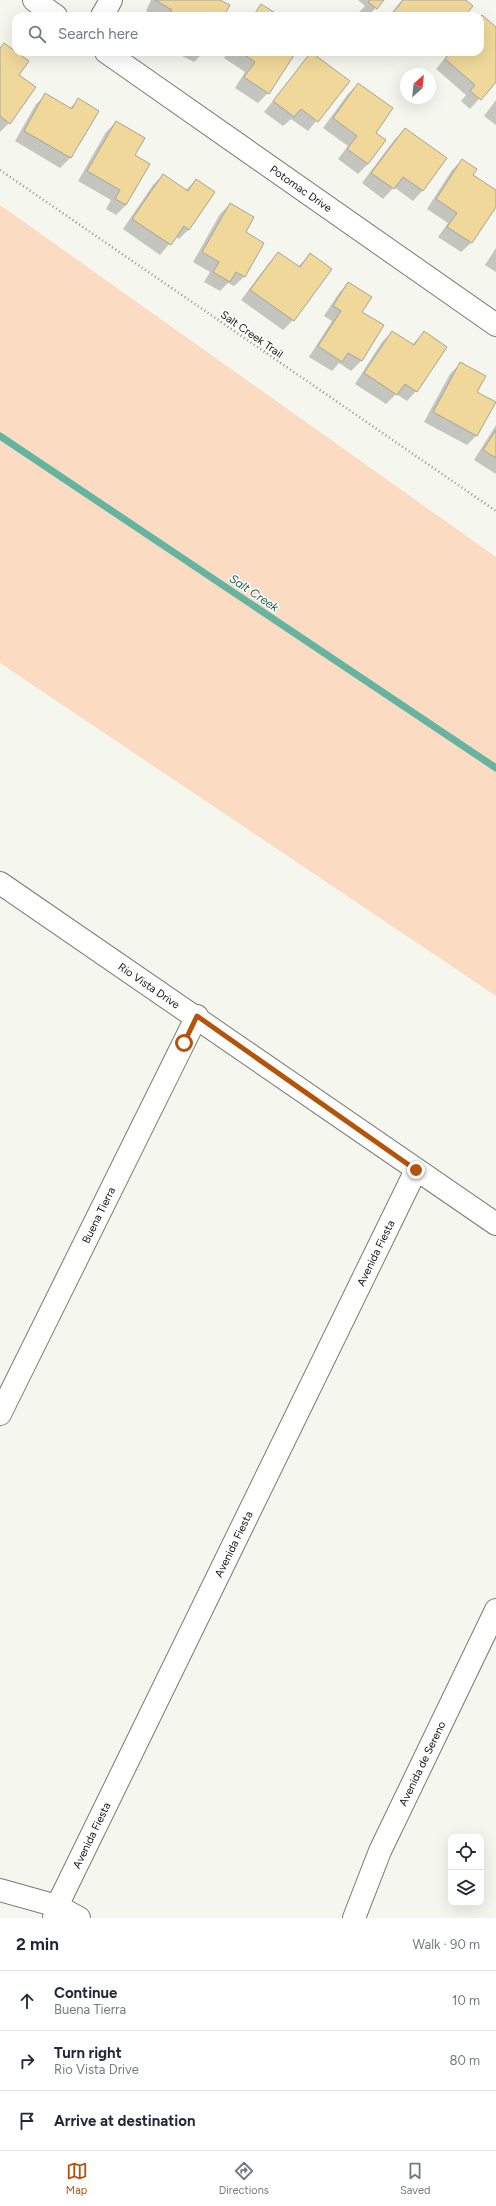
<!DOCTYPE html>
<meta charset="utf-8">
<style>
:root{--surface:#fff;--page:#f6f6f7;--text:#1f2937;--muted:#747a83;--line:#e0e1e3;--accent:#b45309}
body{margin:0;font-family:Figtree,sans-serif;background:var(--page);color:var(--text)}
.controls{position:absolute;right:12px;bottom:12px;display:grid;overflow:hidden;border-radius:8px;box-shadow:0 4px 16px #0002}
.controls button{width:36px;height:36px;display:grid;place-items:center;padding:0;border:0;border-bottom:1px solid var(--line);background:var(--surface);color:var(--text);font:20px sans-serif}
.compass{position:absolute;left:400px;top:68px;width:36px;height:36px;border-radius:50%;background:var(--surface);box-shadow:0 4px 16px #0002;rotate:27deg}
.stop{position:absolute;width:12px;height:12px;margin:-9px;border:3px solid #b45309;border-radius:50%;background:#fff}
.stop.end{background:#b45309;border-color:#fff;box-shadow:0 1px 4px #0008}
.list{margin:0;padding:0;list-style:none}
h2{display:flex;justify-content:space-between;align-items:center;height:52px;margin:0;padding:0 16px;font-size:17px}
h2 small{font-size:13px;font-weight:400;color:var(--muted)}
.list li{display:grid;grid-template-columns:26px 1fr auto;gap:12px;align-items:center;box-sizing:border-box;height:60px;padding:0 16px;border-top:1px solid var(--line)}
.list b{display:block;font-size:15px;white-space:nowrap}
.list p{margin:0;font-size:13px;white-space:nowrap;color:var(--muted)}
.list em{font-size:13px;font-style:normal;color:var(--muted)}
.icon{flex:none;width:22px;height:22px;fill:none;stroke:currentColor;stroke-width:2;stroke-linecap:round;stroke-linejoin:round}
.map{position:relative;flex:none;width:496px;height:1918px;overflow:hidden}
.search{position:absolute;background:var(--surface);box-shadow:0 4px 16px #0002;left:12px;right:12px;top:12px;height:44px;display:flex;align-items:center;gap:10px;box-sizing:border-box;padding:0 14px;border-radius:12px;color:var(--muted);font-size:15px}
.sheet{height:232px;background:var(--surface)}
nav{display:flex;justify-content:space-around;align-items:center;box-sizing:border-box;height:56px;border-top:1px solid var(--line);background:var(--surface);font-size:11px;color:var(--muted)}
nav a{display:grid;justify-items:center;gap:2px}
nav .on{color:var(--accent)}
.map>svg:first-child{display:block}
.green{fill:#fbdbc1}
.shadow{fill:#0003}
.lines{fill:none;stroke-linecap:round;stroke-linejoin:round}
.stream{stroke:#65b4a0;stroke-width:7}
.building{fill:#efd89a;stroke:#a6a39b}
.minor-casing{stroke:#797b73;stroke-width:24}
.path{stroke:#90928c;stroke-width:2.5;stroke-dasharray:1 3;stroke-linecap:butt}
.minor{stroke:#fff;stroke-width:22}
.route{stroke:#b45309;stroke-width:5}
.labels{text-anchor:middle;stroke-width:3;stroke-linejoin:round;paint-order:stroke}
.street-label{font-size:11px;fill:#141512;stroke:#fff}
.water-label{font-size:12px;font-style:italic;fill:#1f5e50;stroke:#fff}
</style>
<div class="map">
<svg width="496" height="1918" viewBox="0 0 496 1918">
<rect width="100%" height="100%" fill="#f5f7ee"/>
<!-- green -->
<polygon class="green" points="0,205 496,557 496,996 0,663"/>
<!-- shadow -->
<g class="shadow">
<polygon points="151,0 218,0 223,16 156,16 146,11"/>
<polygon points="358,0 383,0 368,16 363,16 359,12 365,6"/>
<polygon points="402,0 464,0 463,16 389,16"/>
<polygon points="480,19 496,28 496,80 470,109 461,101 466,95 436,69 450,52 480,52"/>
<polygon points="0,48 18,75 9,123 0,132"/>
<polygon points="174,52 204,52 194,62"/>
<polygon points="227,52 295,52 268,93 258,103 235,88 245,72 224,58"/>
<polygon points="312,53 349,81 308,131 291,119 283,126 264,112"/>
<polygon points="358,84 374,133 368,164 358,174 338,159 348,146 323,128 348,94"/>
<polygon points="46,95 69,109 78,100 97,111 70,158 60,168 15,141 36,104"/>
<polygon points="496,100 496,125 484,116"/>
<polygon points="116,122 134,155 149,164 126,205 116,215 106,209 111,200 78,181 106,132"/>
<polygon points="405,129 446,159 422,191 413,201 394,187 383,199 362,183 395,139"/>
<polygon points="462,160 471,175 496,192 496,205 471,243 461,252 438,237 448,223 427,209 452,170"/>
<polygon points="163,175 186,190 196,180 214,193 188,230 179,239 175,237 160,255 123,229 153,185"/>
<polygon points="230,204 244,232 263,243 244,277 234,286 228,283 220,291 204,282 210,272 193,262 220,214"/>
<polygon points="496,248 496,272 485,265"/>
<polygon points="279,253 298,267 310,254 293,320 283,330 241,300 269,263"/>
<polygon points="348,283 361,312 383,326 361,361 351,371 339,363 332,371 309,357 332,321 324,316 339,293"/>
<polygon points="392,332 412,345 424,332 416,391 407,401 396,394 386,404 355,384 382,342"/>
<polygon points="460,364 476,392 477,435 467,445 424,422 450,374"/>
<polygon points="496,425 496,474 474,460"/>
</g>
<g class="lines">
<!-- stream -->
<polyline class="stream" points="0,436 496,768"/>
</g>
<!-- building -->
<g class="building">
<polygon points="155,0 220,0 230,5 224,16 169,16 172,10"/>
<polygon points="370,0 384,0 377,9 368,2"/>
<polygon points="403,0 466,0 473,6 465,16 394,16 392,14"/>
<polygon points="261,4 280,16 253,16"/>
<polygon points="482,15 496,27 496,82 481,100 470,91 475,85 445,59 450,52 480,52 480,18"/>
<polygon points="4,43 29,61 19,75 36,87 10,124 0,116 0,48"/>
<polygon points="240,52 296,52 269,94 244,77 255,62"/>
<polygon points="311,52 350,81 318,122 301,109 294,117 273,101"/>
<polygon points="358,83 393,108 376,133 386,140 368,164 347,149 357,136 333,118"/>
<polygon points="45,93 72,109 78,98 99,111 71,158 24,131"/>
<polygon points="116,121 145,138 135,155 150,164 126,205 115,199 120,190 87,171"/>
<polygon points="405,128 447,158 423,191 403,177 394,189 371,173"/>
<polygon points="462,159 477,169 473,175 496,190 496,207 472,243 447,227 457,213 436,199"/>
<polygon points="163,174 188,191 196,179 215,192 189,230 184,226 171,245 132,219"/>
<polygon points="230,203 254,217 246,232 264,243 245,277 236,272 230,282 213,272 219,262 202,252"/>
<polygon points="278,252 300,267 310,253 332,269 294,321 250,290"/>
<polygon points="348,282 372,297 362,312 384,325 362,361 348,353 342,362 318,346 341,311 333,306"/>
<polygon points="392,331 414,345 424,331 447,347 417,392 405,384 397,395 364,373"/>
<polygon points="460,362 486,376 477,392 496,402 477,436 433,412"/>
<polygon points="496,430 496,458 483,450"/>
</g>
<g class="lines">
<defs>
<g id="minor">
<polyline points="34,0 56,16"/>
<polyline points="102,16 111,0"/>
<path id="s1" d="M 106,52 L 496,325"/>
<path id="s2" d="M 0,883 L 496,1224"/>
<path id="s3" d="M 0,1414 L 197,1016"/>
<polyline points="0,1890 57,1906 79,1918"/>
<path id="s4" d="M 54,1918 L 57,1906 L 416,1170"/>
<path id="s5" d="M 354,1918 L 380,1851 L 496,1610"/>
</g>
</defs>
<!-- minor casing -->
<use href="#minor" class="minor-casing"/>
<!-- path -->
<polyline class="path" points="0,170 496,511"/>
<!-- minor -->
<use href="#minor" class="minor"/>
</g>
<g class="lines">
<!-- route -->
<polyline class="route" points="184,1043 197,1016 416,1170"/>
</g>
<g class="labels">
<!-- street labels -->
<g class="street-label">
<text dy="4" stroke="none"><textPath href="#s1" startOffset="238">Potomac Drive</textPath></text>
<text transform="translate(252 334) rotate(35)" y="4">Salt Creek Trail</text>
<text dy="4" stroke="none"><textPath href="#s2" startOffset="181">Rio Vista Drive</textPath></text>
<text dy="4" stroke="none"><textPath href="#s3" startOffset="222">Buena Tierra</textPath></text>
<text dy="4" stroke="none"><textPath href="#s4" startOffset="739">Avenida Fiesta</textPath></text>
<text dy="4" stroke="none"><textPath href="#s4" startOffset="415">Avenida Fiesta</textPath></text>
<text dy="4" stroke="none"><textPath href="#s5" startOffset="169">Avenida de Sereno</textPath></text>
<text dy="4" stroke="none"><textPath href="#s4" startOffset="91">Avenida Fiesta</textPath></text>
</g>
<!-- water labels -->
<g class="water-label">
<text transform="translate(254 593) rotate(34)" y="4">Salt Creek</text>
</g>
</g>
</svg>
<div class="controls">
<button><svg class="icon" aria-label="locate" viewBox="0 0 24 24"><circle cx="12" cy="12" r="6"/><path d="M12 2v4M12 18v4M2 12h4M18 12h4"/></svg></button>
<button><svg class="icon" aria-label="layers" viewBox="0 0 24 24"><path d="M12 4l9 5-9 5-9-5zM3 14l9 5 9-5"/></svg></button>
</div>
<svg class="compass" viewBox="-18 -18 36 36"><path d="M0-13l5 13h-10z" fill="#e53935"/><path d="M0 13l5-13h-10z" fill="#747a83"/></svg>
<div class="stop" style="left:184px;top:1043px"></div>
<div class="stop end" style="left:416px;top:1170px"></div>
<div class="search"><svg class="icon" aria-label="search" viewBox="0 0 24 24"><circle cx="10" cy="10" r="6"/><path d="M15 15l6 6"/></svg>Search here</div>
</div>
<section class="sheet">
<h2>2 min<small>Walk · 90 m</small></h2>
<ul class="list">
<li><svg class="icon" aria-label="ahead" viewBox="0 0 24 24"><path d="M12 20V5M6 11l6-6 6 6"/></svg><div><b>Continue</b><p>Buena Tierra</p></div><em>10 m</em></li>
<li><svg class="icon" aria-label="right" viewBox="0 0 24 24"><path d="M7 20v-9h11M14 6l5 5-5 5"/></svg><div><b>Turn right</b><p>Rio Vista Drive</p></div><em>80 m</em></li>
<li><svg class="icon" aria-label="arrive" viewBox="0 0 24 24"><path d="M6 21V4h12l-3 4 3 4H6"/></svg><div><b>Arrive at destination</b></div></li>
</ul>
</section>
<nav>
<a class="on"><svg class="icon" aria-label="map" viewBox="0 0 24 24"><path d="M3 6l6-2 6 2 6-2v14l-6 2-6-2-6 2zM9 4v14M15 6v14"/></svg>Map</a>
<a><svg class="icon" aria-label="directions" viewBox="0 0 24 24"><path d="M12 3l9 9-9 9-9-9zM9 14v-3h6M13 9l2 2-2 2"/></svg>Directions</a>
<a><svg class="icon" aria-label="saved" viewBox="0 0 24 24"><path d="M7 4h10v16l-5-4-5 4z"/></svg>Saved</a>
</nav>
